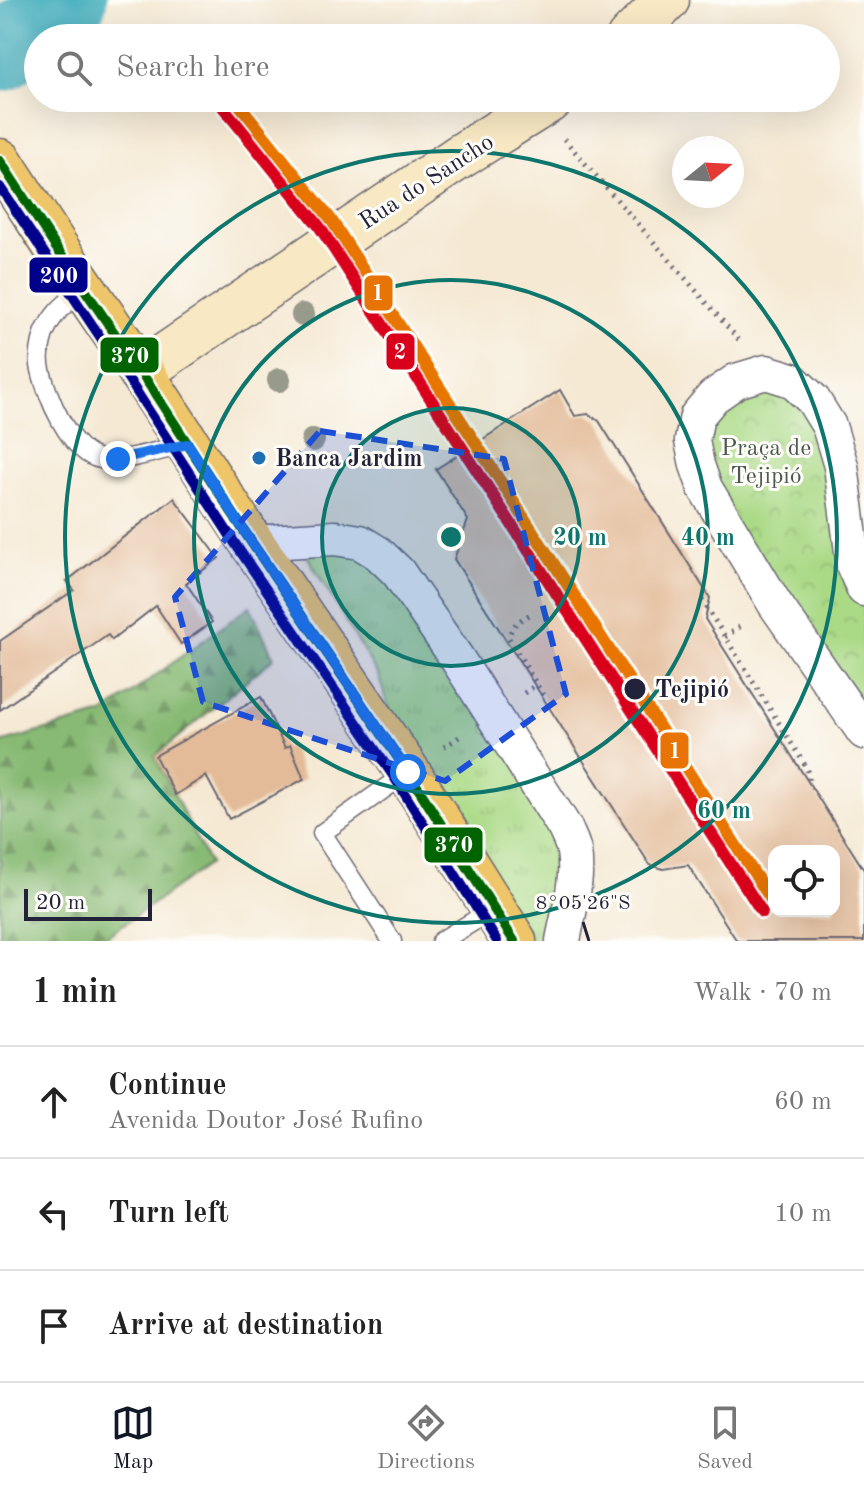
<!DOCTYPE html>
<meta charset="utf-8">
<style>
:root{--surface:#fff;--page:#f6f6f6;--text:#222;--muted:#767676;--line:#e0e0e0;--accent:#111827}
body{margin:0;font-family:"Old Standard TT",serif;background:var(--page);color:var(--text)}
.controls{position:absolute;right:24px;bottom:24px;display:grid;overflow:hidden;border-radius:16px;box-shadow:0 8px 32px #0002}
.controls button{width:72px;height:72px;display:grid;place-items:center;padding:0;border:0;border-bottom:2px solid var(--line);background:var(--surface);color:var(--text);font:40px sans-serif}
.compass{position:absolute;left:672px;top:136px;width:72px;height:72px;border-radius:50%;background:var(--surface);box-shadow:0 8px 32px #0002;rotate:72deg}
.scale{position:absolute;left:24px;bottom:20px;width:128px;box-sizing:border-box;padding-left:8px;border:4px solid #22223b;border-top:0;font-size:22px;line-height:28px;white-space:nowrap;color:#22223b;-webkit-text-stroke:6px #fdfcf7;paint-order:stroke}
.stop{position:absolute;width:24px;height:24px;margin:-18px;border:6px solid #1a73e8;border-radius:50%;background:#fff}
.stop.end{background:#1a73e8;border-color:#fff;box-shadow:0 2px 8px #0008}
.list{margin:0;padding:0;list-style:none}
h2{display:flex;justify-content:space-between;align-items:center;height:104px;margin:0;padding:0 32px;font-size:34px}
h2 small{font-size:26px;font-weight:400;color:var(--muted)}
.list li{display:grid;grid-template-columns:52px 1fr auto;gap:24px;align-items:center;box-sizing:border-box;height:112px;padding:0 32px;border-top:2px solid var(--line)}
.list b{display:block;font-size:30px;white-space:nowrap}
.list p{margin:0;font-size:26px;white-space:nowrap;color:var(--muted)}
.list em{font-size:26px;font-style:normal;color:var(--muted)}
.icon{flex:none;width:44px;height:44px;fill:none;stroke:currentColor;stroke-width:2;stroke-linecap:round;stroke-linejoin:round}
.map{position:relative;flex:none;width:864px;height:941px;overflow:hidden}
.search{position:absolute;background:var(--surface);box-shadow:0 8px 32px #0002;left:24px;right:24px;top:24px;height:88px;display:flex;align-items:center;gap:20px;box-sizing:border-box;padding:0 28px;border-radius:44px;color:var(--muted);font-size:30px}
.sheet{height:440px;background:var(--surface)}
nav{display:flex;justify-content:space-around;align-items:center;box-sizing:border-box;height:112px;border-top:2px solid var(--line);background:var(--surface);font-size:22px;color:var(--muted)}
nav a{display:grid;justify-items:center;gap:4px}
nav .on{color:var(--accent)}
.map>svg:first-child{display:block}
.grass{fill:url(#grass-tufts);stroke:#667e61;stroke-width:2}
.forest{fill:url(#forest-firs);stroke:#556e58;stroke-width:2}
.park{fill:url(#park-crowns);stroke:#667e61;stroke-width:2}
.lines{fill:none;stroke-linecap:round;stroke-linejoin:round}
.river{stroke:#3dabbb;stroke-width:78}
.building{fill:#e3bb99;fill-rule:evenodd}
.lane-casing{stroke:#6c6871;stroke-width:21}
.street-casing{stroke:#6c6871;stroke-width:37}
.secondary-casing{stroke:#6c6871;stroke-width:47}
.primary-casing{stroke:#6c6871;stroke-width:47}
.path{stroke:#6c6871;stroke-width:5;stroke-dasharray:2 6;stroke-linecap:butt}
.lane{stroke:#fff;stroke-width:18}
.street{stroke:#fff;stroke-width:34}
.secondary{stroke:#f8e8c3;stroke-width:44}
.primary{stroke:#eec569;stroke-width:44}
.bus-1-casing{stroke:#fdfcf7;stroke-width:16}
.bus-2-casing{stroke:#fdfcf7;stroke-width:16}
.bus-1{stroke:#006400;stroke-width:10}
.bus-2{stroke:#00008b;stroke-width:10}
.metro-1-casing{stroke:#fdfcf7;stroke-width:18}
.metro-2-casing{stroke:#fdfcf7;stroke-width:18}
.metro-1{stroke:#e77405;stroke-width:12}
.metro-2{stroke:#d9001c;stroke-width:12}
.tree{fill:#989a8c}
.route{stroke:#1a73e8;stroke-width:10}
.marked{fill:#1d4ed8;fill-opacity:0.2;stroke:#1d4ed8;stroke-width:6;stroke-dasharray:16 10;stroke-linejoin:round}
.ticks{fill:none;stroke:#22223b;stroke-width:3}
.ring{fill:none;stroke:#0f766e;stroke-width:4}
.poi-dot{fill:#1f6fb2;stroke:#fdfcf7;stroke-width:3}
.stop-dot{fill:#22223b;stroke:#fdfcf7;stroke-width:3}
.labels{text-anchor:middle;stroke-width:6;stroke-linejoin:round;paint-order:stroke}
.street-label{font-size:24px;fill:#22223b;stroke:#fdfcf7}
.park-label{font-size:24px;fill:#4b5952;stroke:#fdfcf7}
.poi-label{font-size:24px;font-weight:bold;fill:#22223b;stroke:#fdfcf7;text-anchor:start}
.stop-label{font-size:24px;font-weight:bold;fill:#22223b;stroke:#fdfcf7;text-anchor:start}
.ticks-label{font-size:20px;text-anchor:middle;fill:#22223b;stroke:#fdfcf7;stroke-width:6;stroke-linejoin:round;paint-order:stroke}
.centre{fill:#0f766e;stroke:#fdfcf7;stroke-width:4}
.ring-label{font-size:24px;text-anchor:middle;font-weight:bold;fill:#0f766e;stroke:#fdfcf7;stroke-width:6;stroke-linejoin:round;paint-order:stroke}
.line-badge{stroke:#fdfcf7;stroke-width:3}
.badge-label{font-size:22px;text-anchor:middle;font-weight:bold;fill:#fff}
</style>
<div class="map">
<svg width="864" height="941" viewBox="0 0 864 941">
<defs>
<pattern id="grass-tufts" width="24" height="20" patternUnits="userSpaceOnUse" patternTransform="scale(2)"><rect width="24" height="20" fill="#abda87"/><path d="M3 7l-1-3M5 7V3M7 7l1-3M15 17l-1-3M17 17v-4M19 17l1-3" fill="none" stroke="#93bb75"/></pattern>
<pattern id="forest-firs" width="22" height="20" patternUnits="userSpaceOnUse" patternTransform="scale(2)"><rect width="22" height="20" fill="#88ba74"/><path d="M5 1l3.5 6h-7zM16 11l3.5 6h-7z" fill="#6f9760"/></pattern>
<pattern id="park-crowns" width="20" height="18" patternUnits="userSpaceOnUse" patternTransform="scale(2)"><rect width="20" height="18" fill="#abda87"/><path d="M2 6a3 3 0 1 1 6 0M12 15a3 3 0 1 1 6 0" fill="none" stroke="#93bb75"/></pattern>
</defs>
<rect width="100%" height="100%" fill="#fdfcf7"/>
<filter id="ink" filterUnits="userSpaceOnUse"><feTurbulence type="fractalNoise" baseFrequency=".0125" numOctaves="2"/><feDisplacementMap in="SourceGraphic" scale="16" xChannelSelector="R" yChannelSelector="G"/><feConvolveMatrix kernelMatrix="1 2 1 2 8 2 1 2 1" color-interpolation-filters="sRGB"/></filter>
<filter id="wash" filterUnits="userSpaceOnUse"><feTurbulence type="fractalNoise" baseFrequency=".006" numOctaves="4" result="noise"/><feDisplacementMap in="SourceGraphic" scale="32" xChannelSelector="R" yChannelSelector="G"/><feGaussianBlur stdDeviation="1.8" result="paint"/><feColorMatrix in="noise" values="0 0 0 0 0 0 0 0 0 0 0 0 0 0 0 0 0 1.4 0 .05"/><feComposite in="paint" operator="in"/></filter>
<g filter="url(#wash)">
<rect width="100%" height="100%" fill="#f5e9d4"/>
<!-- grass -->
<polygon class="grass" points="299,542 348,542 407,585 573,851 553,941 534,941 408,772 379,677"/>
<!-- forest -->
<polygon class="forest" points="250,606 274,658 155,756 209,864 100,941 0,941 0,743 103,714"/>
<!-- park -->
<polygon class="park" points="766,373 817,401 864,579 864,741 698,491 707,408"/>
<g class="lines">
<!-- river -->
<polyline class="river" points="0,53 68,0"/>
</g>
<g id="blocks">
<!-- building -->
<g class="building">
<path d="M 560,390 L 575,416 L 588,414 L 599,421 L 710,598 L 705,619 L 864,870 L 864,941 L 737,941 L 688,865 L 663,869 L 650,865 L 454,559 L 468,520 L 436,469 ZM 774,851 L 834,851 L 834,911 L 774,911 Z"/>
<polygon points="174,498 219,558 186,583 212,622 181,644 156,606 112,640 108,635 0,710 0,641 74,590 67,581"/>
<polygon points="261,697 285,748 290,745 304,779 229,819 206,776 175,795 155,756"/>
</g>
</g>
</g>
<g filter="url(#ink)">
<use href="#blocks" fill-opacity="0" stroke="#6c6871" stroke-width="2"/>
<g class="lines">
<defs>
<g id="lane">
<path d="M 84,289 C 65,304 53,312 44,334 C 41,343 39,356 40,365 C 45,393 70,454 101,459 C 122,463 165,449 186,444"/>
<polyline points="392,941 322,833 408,772"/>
<polyline points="441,941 494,909"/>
</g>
<g id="street">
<path d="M 252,543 L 335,538 L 360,542 L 378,553 L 398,572 L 456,657 L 565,828 C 568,836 573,844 574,852 C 579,881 568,913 563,941"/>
<polyline points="864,589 854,567 841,466 829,426 813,400 792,380 766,372 736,381 713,397 697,416 692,441 697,465 705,488 775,604 864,732"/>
</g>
<g id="secondary">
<polyline points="629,38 667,0"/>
<polyline points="141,372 459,157 553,98"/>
</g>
<polyline id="primary" points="0,161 55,246 141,372 252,543 408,772 514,941"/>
</defs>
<!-- lane casing -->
<use href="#lane" class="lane-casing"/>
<!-- street casing -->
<use href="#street" class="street-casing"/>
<!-- secondary casing -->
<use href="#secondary" class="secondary-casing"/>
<!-- primary casing -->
<use href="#primary" class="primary-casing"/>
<!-- path -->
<g class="path">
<polyline points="564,139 739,340"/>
<polyline points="702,600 805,765 809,774 809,784"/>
<path d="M 529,615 C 519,621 511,625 509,638 L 546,700"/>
<polyline points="725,637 744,624"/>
<polyline points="524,693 536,685"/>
<polyline points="444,747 462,735"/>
</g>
<!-- lane -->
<use href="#lane" class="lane"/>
<!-- street -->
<use href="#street" class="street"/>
<!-- secondary -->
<use href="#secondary" class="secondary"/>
<!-- primary -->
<use href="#primary" class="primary"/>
<defs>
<polyline id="bus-1" points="0,161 55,246 141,372 252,543 408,772 514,941"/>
<polyline id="bus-2" points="0,187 129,380 240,551 396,780 497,941"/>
</defs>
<!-- bus-1 casing -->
<use href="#bus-1" class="bus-1-casing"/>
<!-- bus-2 casing -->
<use href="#bus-2" class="bus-2-casing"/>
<!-- bus-1 -->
<use href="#bus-1" class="bus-1"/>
<!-- bus-2 -->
<use href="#bus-2" class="bus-2"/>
<defs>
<polyline id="metro-1" points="234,98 330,218 774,904"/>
<polyline id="metro-2" points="223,107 319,226 762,912"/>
</defs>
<!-- metro-1 casing -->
<use href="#metro-1" class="metro-1-casing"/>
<!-- metro-2 casing -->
<use href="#metro-2" class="metro-2-casing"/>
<!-- metro-1 -->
<use href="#metro-1" class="metro-1"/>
<!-- metro-2 -->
<use href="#metro-2" class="metro-2"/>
</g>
<!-- trees -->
<g class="tree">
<circle cx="303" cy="315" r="12"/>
<circle cx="279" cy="380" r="12"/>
<circle cx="313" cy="440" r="12"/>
</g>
</g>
<g class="lines" filter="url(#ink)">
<!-- route -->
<polyline class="route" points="118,459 188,444 252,543 408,772"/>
</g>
<!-- marked area -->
<path class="marked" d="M 320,431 L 504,459 L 566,694 L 445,781 L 203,702 L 175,597 Z"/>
<!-- ticks -->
<path class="ticks" d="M 583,922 L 589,941"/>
<!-- distance rings -->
<circle cx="451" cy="537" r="129" fill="#0f766e" fill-opacity=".12"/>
<g class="ring">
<circle cx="451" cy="537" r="129"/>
<circle cx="451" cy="537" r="257"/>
<circle cx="451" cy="537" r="386"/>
</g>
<!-- markers -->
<circle class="poi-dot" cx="259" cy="458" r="8"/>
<circle class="stop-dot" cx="635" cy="689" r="12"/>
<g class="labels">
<!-- street labels -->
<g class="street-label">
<text transform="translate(426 181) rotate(-33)" y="8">Rua do Sancho</text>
</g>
<!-- park labels -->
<g class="park-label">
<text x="766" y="455">Praça de<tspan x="766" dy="28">Tejipió</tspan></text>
</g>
<!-- poi labels -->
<g class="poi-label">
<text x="275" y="466">Banca Jardim</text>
</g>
<!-- stop labels -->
<g class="stop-label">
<text x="655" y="697">Tejipió</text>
</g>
</g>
<g class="ticks-label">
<text x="583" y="909">8°05'26"S</text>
</g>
<circle cx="451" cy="537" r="12" class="centre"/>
<g class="ring-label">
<text x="580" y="545">20 m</text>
<text x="708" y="545">40 m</text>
<text x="724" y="818">60 m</text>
</g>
<g class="line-badge">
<rect x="28" y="256" width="61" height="38" rx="8" fill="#00008b"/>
<rect x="363" y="274" width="31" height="38" rx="8" fill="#e77405"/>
<rect x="385" y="332" width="31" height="39" rx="8" fill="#d9001c"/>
<rect x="99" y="336" width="61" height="38" rx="8" fill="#006400"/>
<rect x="659" y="731" width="31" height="39" rx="8" fill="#e77405"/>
<rect x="423" y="826" width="61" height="38" rx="8" fill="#006400"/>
</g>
<g class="badge-label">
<text x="59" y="283">200</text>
<text x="378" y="300">1</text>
<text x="400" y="359">2</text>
<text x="130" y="363">370</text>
<text x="675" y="758">1</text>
<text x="454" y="852">370</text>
</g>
</svg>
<div class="controls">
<button><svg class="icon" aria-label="locate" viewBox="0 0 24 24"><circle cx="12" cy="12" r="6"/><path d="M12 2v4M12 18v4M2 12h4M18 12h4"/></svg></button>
</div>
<svg class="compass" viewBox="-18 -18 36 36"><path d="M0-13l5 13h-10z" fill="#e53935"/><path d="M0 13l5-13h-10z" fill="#767676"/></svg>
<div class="scale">20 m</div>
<div class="stop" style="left:408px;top:772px"></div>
<div class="stop end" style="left:118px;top:459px"></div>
<div class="search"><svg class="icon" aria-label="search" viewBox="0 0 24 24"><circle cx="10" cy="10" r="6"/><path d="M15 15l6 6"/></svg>Search here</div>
</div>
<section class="sheet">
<h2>1 min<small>Walk · 70 m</small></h2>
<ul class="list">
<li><svg class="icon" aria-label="ahead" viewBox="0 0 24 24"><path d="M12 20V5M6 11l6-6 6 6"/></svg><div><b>Continue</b><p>Avenida Doutor José Rufino</p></div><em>60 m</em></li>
<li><svg class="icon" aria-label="left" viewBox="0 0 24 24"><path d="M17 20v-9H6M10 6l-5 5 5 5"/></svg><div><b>Turn left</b></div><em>10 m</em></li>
<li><svg class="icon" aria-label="arrive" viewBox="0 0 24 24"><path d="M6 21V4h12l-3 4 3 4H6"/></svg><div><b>Arrive at destination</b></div></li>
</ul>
</section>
<nav>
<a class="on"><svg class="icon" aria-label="map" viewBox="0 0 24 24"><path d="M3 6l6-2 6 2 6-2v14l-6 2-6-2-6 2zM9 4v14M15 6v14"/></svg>Map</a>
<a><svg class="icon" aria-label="directions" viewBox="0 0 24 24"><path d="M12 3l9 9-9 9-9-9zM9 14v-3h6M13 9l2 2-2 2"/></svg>Directions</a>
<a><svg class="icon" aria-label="saved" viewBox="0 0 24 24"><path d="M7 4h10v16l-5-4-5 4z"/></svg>Saved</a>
</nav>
